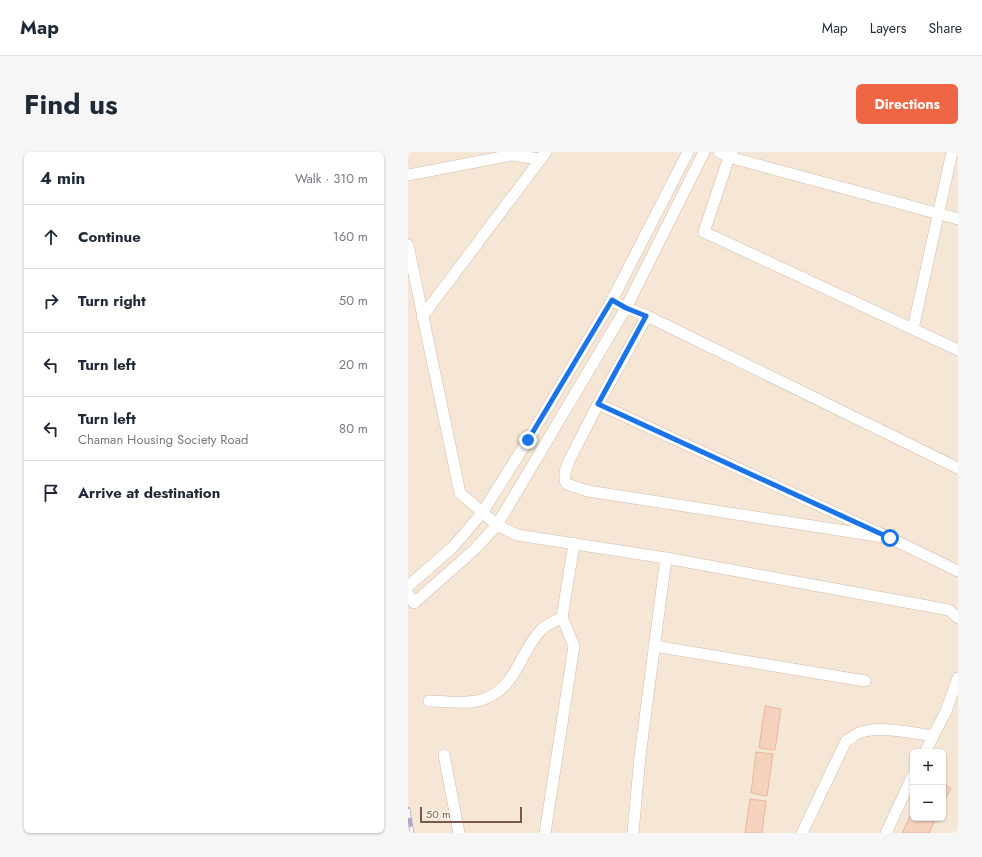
<!DOCTYPE html>
<meta charset="utf-8">
<style>
:root{--surface:#fff;--page:#f6f6f7;--text:#1f2937;--muted:#747a83;--line:#e0e1e3;--accent:#ef6645}
body{margin:0;font-family:Jost,sans-serif;background:var(--page);color:var(--text)}
.controls{position:absolute;right:12px;bottom:12px;display:grid;overflow:hidden;border-radius:6px;box-shadow:0 1px 3px #0004}
.controls button{width:36px;height:36px;display:grid;place-items:center;padding:0;border:0;border-bottom:1px solid var(--line);background:var(--surface);color:var(--text);font:20px sans-serif}
.scale{position:absolute;left:12px;bottom:10px;width:102px;box-sizing:border-box;padding-left:4px;border:2px solid #7a5949;border-top:0;font-size:11px;line-height:14px;white-space:nowrap;color:#7a5949;-webkit-text-stroke:3px #fff8ef;paint-order:stroke}
.stop{position:absolute;width:12px;height:12px;margin:-9px;border:3px solid #1a73e8;border-radius:50%;background:#fff}
.stop.end{background:#1a73e8;border-color:#fff;box-shadow:0 1px 4px #0008}
.list{margin:0;padding:0;list-style:none}
h2{display:flex;justify-content:space-between;align-items:center;height:52px;margin:0;padding:0 16px;font-size:17px}
h2 small{font-size:13px;font-weight:400;color:var(--muted)}
.list li{display:grid;grid-template-columns:26px 1fr auto;gap:12px;align-items:center;box-sizing:border-box;height:64px;padding:0 16px;border-top:1px solid var(--line)}
.list b{display:block;font-size:15px;white-space:nowrap}
.list p{margin:0;font-size:13px;white-space:nowrap;color:var(--muted)}
.list em{font-size:13px;font-style:normal;color:var(--muted)}
.icon{flex:none;width:22px;height:22px;fill:none;stroke:currentColor;stroke-width:2;stroke-linecap:round;stroke-linejoin:round}
.map{position:relative;flex:none;width:550px;height:681px;overflow:hidden;border-radius:6px}
header{display:flex;align-items:center;gap:24px;box-sizing:border-box;height:56px;padding:0 20px;background:var(--surface);border-bottom:1px solid var(--line)}
header strong{font-size:19px}
nav{display:flex;gap:22px;margin-inline-start:auto;font-size:14px}
.intro{display:flex;align-items:center;justify-content:space-between;box-sizing:border-box;height:96px;padding:0 24px}
h1{margin:0;font-size:28px}
.button{padding:10px 18px;border-radius:6px;background:var(--accent);color:#fff;font-size:14px;font-weight:700}
main{display:flex;gap:24px;padding:0 24px}
aside{flex:1;background:var(--surface);border-radius:6px;box-shadow:0 1px 3px #0004}
.map>svg:first-child{display:block}
.residential{fill:#f6e6d5;fill-rule:evenodd}
.building{fill:#f5d2bd;stroke:#e9b79c}
.lines{fill:none;stroke-linecap:round;stroke-linejoin:round}
.minor-casing{stroke:#d1bbac;stroke-width:12}
.minor{stroke:#fff;stroke-width:11}
.rail-casing{stroke:#b7a4ca;stroke-width:4.5}
.rail{stroke:#fff8ef;stroke-width:3;stroke-dasharray:9;stroke-linecap:butt}
.route{stroke:#1a73e8;stroke-width:5}
</style>
<header>
<strong>Map</strong>
<nav><a>Map</a><a>Layers</a><a>Share</a></nav>
</header>
<div class="intro"><h1>Find us</h1><a class="button">Directions</a></div>
<main>
<aside>
<h2>4 min<small>Walk · 310 m</small></h2>
<ul class="list">
<li><svg class="icon" aria-label="ahead" viewBox="0 0 24 24"><path d="M12 20V5M6 11l6-6 6 6"/></svg><div><b>Continue</b></div><em>160 m</em></li>
<li><svg class="icon" aria-label="right" viewBox="0 0 24 24"><path d="M7 20v-9h11M14 6l5 5-5 5"/></svg><div><b>Turn right</b></div><em>50 m</em></li>
<li><svg class="icon" aria-label="left" viewBox="0 0 24 24"><path d="M17 20v-9H6M10 6l-5 5 5 5"/></svg><div><b>Turn left</b></div><em>20 m</em></li>
<li><svg class="icon" aria-label="left" viewBox="0 0 24 24"><path d="M17 20v-9H6M10 6l-5 5 5 5"/></svg><div><b>Turn left</b><p>Chaman Housing Society Road</p></div><em>80 m</em></li>
<li><svg class="icon" aria-label="arrive" viewBox="0 0 24 24"><path d="M6 21V4h12l-3 4 3 4H6"/></svg><div><b>Arrive at destination</b></div></li>
</ul>
</aside>
<div class="map">
<svg width="550" height="681" viewBox="0 0 550 681">
<rect width="100%" height="100%" fill="#fef5e8"/>
<!-- residential -->
<path class="residential" d="M 0,0 L 550,0 L 550,681 L 0,681 ZM 505,600 L 535,600 L 535,666 L 505,666 Z"/>
<!-- building -->
<g class="building">
<polygon points="357,554 373,557 367,598 351,596"/>
<polygon points="348,600 365,602 359,644 343,641"/>
<polygon points="535,632 543,636 535,652"/>
<polygon points="342,647 358,649 354,681 337,681"/>
<polygon points="505,658 505,666 528,666 521,681 494,681"/>
</g>
<g class="lines">
<defs>
<g id="minor">
<polyline points="311,0 321,5 550,67"/>
<polyline points="324,0 321,5 296,80 550,198"/>
<polyline points="0,23 104,3 132,7"/>
<polyline points="0,93 52,341 89,373 109,383 258,406 541,458 550,466"/>
<polyline points="204,148 218,156 239,164 550,316"/>
<polyline points="239,164 190,252 161,309 157,320 157,329 159,332 180,339 482,386"/>
<polyline points="14,165 138,0"/>
<polyline points="505,177 544,0"/>
<polyline points="190,252 482,386 550,419"/>
<polyline points="0,434 45,395 74,361 120,288 204,148 280,0"/>
<polyline points="0,442 6,451 66,398 89,373 218,156 296,0"/>
<polyline points="246,494 457,529"/>
<path d="M 21,549 C 38,549 59,553 76,547 C 108,536 112,500 133,478 C 138,473 148,469 154,465"/>
<polyline points="517,600 538,559 550,526"/>
<polyline points="36,603 51,681"/>
<polyline points="137,681 166,494 154,465 166,392"/>
<polyline points="225,681 232,604 258,406"/>
<path d="M 394,681 L 438,589 C 442,587 446,583 451,581 C 469,573 506,581 525,584"/>
<polyline points="478,681 505,623"/>
</g>
</defs>
<!-- minor casing -->
<use href="#minor" class="minor-casing"/>
<!-- minor -->
<use href="#minor" class="minor"/>
<defs>
<polyline id="rail" points="0,657 4,681"/>
</defs>
<!-- rail casing -->
<use href="#rail" class="rail-casing"/>
<!-- rail -->
<use href="#rail" class="rail"/>
</g>
<g class="lines">
<!-- route -->
<polyline class="route" points="120,288 204,148 218,156 238,164 190,252 482,386"/>
</g>
</svg>
<div class="controls">
<button>+</button>
<button>−</button>
</div>
<div class="scale">50 m</div>
<div class="stop" style="left:482px;top:386px"></div>
<div class="stop end" style="left:120px;top:288px"></div>
</div>
</main>
